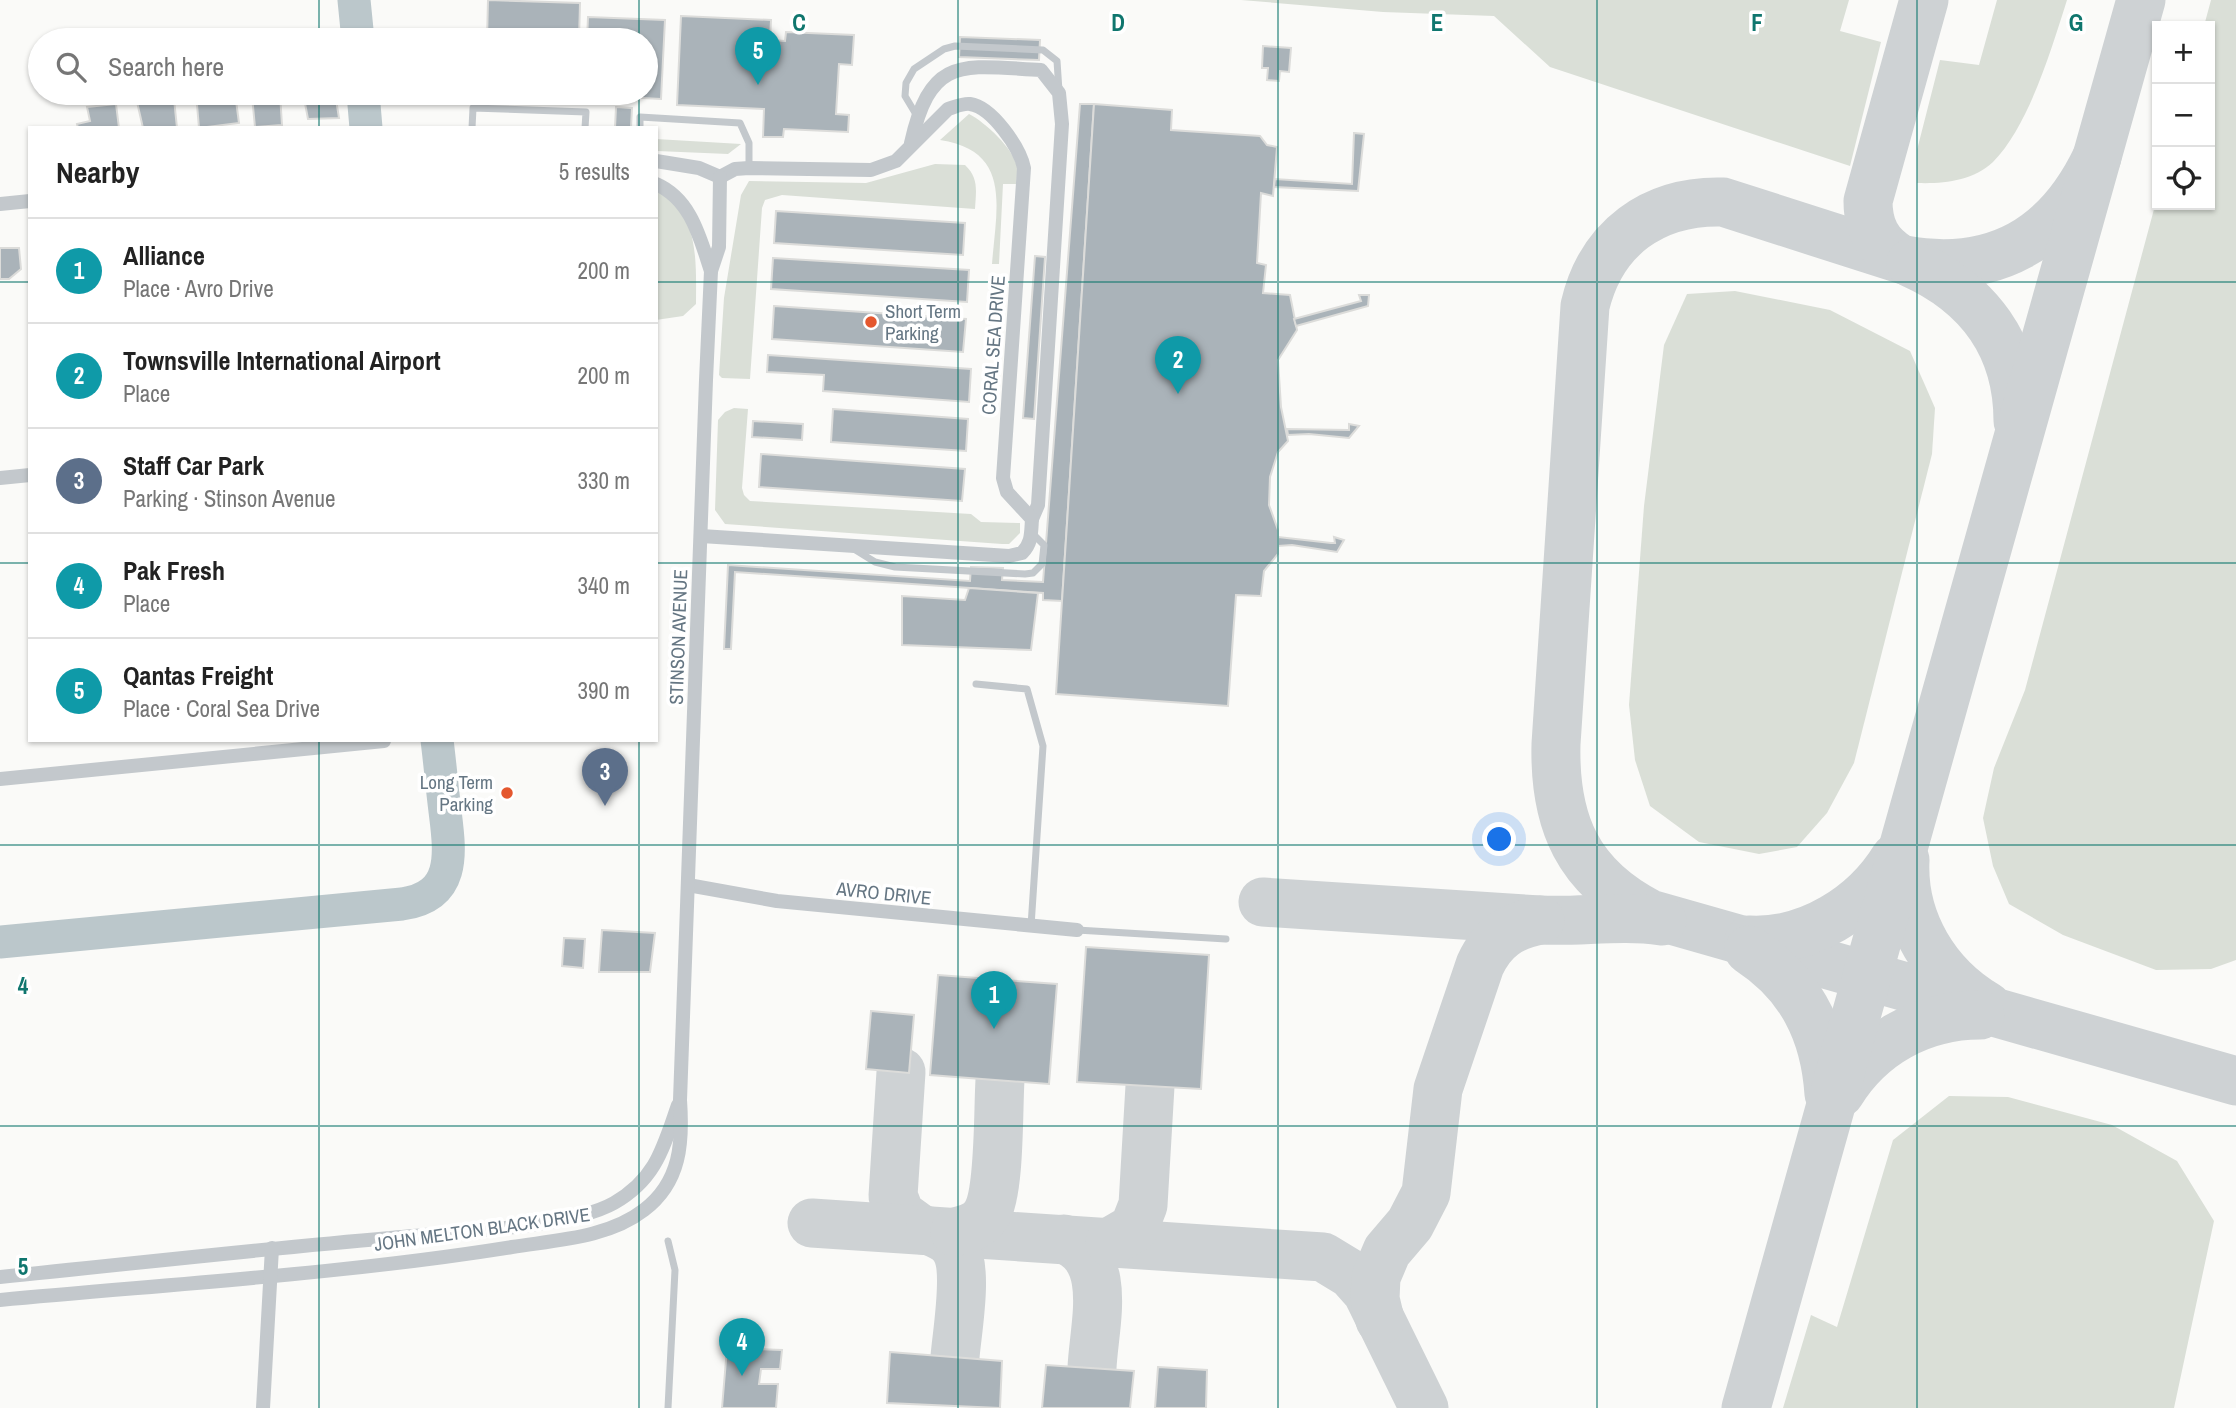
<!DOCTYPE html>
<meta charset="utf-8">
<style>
:root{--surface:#fff;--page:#f2f2f2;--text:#222;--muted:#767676;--line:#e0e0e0;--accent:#e4572e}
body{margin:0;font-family:"Archivo Narrow",sans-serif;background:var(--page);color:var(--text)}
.controls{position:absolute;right:21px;top:21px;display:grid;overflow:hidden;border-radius:0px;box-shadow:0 2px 5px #0004}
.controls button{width:63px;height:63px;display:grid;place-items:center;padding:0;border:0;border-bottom:2px solid var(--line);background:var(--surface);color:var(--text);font:35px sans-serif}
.you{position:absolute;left:1500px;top:840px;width:24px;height:24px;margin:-18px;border:5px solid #fff;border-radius:50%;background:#1a73e8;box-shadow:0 0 0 10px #1a73e833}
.badge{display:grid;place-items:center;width:46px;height:46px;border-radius:50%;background:var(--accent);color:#fff;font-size:23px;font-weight:700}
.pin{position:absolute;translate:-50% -58px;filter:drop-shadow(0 2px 4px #0008)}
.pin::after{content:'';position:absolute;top:37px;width:24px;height:21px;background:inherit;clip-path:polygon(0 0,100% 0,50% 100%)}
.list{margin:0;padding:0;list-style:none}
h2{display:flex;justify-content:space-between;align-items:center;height:91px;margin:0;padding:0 28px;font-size:30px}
h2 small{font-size:23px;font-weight:400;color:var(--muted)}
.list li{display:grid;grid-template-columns:46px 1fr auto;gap:21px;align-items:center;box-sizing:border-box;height:105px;padding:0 28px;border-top:2px solid var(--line)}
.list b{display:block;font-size:26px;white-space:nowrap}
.list p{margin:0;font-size:23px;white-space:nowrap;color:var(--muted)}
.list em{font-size:23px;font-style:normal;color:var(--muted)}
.icon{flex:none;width:38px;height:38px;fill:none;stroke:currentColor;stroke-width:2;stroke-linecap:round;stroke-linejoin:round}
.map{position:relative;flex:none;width:2236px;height:1408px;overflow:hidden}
.search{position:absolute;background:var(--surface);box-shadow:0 2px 5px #0004;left:28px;top:28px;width:630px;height:77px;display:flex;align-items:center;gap:18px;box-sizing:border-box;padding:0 24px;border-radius:38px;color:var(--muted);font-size:26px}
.panel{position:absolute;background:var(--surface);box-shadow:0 2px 5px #0004;left:28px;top:126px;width:630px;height:616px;border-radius:0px}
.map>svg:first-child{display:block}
.green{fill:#dadfd7}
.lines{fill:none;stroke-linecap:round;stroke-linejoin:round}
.river{stroke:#bbc7cb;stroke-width:33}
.taxiway{stroke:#ced2d4;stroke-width:49}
.building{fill:#aab3b9;stroke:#dcdcda;stroke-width:2}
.lane{stroke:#c3c8cc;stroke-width:7}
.street{stroke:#c3c8cc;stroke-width:14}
.grid{fill:none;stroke:#0f766e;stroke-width:2;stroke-opacity:0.55}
.poi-dot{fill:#e4572e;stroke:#fff;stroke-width:2.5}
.labels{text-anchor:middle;stroke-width:7;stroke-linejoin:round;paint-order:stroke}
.poi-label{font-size:19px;fill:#657683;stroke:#fff;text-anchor:start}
.street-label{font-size:19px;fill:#657683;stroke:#fff}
.grid-label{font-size:23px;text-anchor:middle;font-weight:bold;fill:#0f766e;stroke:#fff;stroke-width:7;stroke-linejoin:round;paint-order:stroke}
</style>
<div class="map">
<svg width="2236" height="1408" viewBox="0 0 2236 1408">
<rect width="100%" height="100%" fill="#fafaf8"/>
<!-- green -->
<g class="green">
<polygon points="1241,0 1849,0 1840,31 1881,42 1850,166 1550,67 1494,16 1383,12"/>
<path d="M 1997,0 L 2067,0 C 2052,47 2029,126 1993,162 C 1973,181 1942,184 1917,183 L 1917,150 L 1940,60 L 1979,65 Z"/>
<polygon points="2211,0 2236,0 2236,960 2211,969 2156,970 2063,935 2009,904 1993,866 1983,818 1994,768 2025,690 2157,198 2157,205 2210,205 2210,26 2204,26"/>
<path d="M 969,114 C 985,122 1014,149 1017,167 C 1017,173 1017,179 1016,184 L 1003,184 L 999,264 L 992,264 C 996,209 1013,151 940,140 Z"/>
<polygon points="656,139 741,144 728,154 657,151"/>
<path d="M 935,164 L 965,165 C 979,178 976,191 975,209 L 782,195 L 765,200 L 762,208 L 750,379 L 722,378 L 719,375 L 724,298 L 741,195 L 749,181 L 866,183 Z"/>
<path d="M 656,190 C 700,210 696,264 696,304 L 683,316 L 656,320 Z"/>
<polygon points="1735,291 1830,310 1910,351 1935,408 1932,454 1854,763 1827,813 1797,847 1759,854 1699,842 1650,806 1635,760 1629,705 1644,506 1664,345 1687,294"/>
<polygon points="734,408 748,409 742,488 744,495 750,501 971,514 981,522 1020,523 1020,533 1009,544 1002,544 725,524 715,510 718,420 725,412"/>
<polygon points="1949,1096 2008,1097 2112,1125 2177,1161 2214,1221 2174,1408 1783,1408 1811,1315 1837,1327 1893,1140"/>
</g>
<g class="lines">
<!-- river -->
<g class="river">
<polyline points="354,0 358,40"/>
<polyline points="363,93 366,128"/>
<path d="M 0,942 L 402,904 C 457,896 450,852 445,811 C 442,787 440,764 437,740"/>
</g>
<!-- taxiway -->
<g class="taxiway">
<path d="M 2097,157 C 2058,239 1995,276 1904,260 L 1723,202 C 1653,200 1601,238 1585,306 L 1556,744 C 1554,823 1578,877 1650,914 L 2236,1081"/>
<path d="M 1899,258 C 1877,245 1868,227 1868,201 L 1924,0"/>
<path d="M 1911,263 C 1978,293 2018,346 2018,421"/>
<path d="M 1905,860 C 1902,921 1936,976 1987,1006"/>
<path d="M 1263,902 L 1540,920 C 1581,922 1621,915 1662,921"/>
<path d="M 1749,940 C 1808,943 1865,907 1895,858"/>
<path d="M 1749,950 C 1801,984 1825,1032 1829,1094"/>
<polyline points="901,1072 893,1196 900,1214 922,1230"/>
<path d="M 1840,1093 C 1870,1044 1922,1015 1980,1015"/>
<polyline points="812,1223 1323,1257 1351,1274 1367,1292 1424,1408"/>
<path d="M 930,1231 C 940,1235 951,1240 956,1250 C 968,1272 957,1332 955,1357"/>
<path d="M 955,1232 C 968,1229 981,1225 987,1213 C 1000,1189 998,1111 1000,1080"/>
<path d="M 1064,1239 C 1114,1259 1094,1324 1092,1368"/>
<polyline points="1110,1242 1134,1228 1143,1205 1150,1086"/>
<path d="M 1380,1320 L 1375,1299 L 1376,1277 L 1387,1251 L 1410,1224 L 1426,1193 L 1438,1089 L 1480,965 C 1493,937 1511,926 1540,920"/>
<polyline points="1746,1408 2141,0"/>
</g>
</g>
<!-- building -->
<g class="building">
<polygon points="488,0 580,3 579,40 487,40"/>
<polygon points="681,16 771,20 770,40 785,41 786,32 854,35 852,65 839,64 836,114 849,115 848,132 784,129 783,137 763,137 764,109 677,105"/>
<polygon points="588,17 665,20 661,99 584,95 584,93 646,93 646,40 587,40"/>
<polygon points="960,37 1040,40 1039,60 959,57"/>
<polygon points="1263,46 1291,48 1289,72 1280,71 1279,81 1267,80 1268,68 1262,68"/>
<polygon points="196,93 235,93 239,123 199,128"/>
<polygon points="303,93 335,93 339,118 308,119"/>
<polygon points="484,93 576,93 576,102 484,99"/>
<polygon points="280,94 282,125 255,127 252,96"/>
<polygon points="174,99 177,128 143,128 137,102"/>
<polygon points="116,104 119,128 78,128 77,124 90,121 87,107"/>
<polygon points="1080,104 1094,104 1062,601 1043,600 1043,593 735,572 731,649 724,649 728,565 970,581 971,567 1003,568 1002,580 1043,582"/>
<polygon points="1094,104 1172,110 1171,130 1260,136 1267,145 1277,147 1273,196 1261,193 1257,263 1266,265 1263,293 1290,295 1297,330 1278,360 1281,407 1288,441 1278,452 1270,477 1269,505 1278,530 1278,554 1264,571 1261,596 1236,595 1228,706 1056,694"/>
<polygon points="616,107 632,108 631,128 615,128"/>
<polygon points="1354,133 1364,134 1358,191 1274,187 1275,179 1352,184"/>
<polygon points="776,211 965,223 963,255 774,243"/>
<polygon points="0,248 19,248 21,269 9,279 0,279"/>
<polygon points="1035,256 1045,257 1034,419 1023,418"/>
<polygon points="773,258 969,270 967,302 771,289"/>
<polygon points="1359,295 1369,295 1368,306 1296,326 1294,319 1361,301"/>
<polygon points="774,306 966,319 963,352 772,339"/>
<polygon points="768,355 971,369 969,402 823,391 824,375 767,372"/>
<polygon points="833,409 968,419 966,451 831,442"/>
<polygon points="753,421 803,424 802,440 752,437"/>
<polygon points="1349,424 1359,426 1349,438 1309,434 1288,435 1287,429 1349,430"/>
<polygon points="761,454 965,469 962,501 759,487"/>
<polygon points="1278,537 1331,543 1335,543 1334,537 1344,540 1337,552 1292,545 1278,546"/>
<polygon points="969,588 1038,593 1031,650 902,645 902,596 965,600"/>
<polygon points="602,930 655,933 650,972 599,972"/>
<polygon points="564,938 585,939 583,968 562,966"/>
<polygon points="1086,947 1209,955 1201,1089 1077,1082"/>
<polygon points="938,975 1057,984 1049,1084 930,1075"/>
<polygon points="871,1011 914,1015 909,1073 866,1069"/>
<polygon points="727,1348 782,1350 780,1369 761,1369 759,1384 778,1384 776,1408 722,1408"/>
<polygon points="890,1352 1002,1361 1000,1408 887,1403"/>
<polygon points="1046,1365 1134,1371 1130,1408 1042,1408"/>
<polygon points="1158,1367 1207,1370 1206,1408 1155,1408"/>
</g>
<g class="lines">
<!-- lane -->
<g class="lane">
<polyline points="917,116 905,96 906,83 914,69 944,49 955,46 1043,50 1057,61 1059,91"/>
<polyline points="472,128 473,108 586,112 585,128"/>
<polyline points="640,128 640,117 740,123 749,143 749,168"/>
<polyline points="854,549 875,562 895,567 1025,574 1033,573 1042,564 1044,545 1032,533"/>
<polyline points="976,684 1027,689 1043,746 1031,926"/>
<polyline points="1077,930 1226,939"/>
<polyline points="668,1241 675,1270 668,1408"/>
</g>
<!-- street -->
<g class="street">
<path d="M 911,143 C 931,54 963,66 1041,70 L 1059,93 L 1062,124 L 1038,505 L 1032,519"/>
<polyline points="656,161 699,168 720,177"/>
<path d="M 656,184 C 691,199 700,238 711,271"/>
<polyline points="0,204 30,201"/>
<polyline points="0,478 30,475"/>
<path d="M 701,536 L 1009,556 L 1022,553 C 1032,543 1031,533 1032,519 L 1007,492 L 1003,478 L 1024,168 C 1020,148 992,107 970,104 C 963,103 955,107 948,109 L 896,161 L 871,170 L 749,168 L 735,169 L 720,177"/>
<polyline points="0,779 384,741"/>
<polyline points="688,885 777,901 1077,930"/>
<path d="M 0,1277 C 130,1264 260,1249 390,1238 C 446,1232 568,1229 614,1203 C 656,1179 663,1148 678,1105"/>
<path d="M 0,1300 C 171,1284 343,1274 512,1247 C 556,1240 608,1238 644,1210 C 681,1182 683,1142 680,1100 L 706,380 L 711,271 L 719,247 L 720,177"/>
<polyline points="263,1408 272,1248"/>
</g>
</g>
<!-- grid -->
<path class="grid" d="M 319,0 L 319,40M 639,0 L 639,40M 958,0 L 958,1408M 1278,0 L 1278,1408M 1597,0 L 1597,1408M 1917,0 L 1917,1408M 319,93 L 319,128M 639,93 L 639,128M 0,282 L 30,282M 656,282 L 2236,282M 0,563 L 30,563M 656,563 L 2236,563M 319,740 L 319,1408M 639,740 L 639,1408M 0,845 L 2236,845M 0,1126 L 2236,1126"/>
<!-- markers -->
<g class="poi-dot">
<circle cx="871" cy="322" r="7"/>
<circle cx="507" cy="793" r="7"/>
</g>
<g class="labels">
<!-- poi labels -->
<g class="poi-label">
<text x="885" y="318">Short Term<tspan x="885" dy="22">Parking</tspan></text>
<text x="493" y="789" text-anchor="end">Long Term<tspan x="493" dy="22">Parking</tspan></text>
</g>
<!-- street labels -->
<g class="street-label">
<text transform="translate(993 345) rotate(-86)" y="7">CORAL SEA DRIVE</text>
<text transform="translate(678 637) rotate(-88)" y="7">STINSON AVENUE</text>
<text transform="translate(884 893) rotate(6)" y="7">AVRO DRIVE</text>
<text transform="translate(482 1229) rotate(-8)" y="7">JOHN MELTON BLACK DRIVE</text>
</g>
</g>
<g class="grid-label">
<text x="799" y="31">C</text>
<text x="1118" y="31">D</text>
<text x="1437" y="31">E</text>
<text x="1757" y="31">F</text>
<text x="2076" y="31">G</text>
<text x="23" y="994">4</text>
<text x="23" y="1275">5</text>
</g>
</svg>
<div class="controls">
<button>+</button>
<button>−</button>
<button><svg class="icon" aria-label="locate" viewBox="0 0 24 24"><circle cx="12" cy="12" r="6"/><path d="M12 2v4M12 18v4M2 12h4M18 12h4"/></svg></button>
</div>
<div class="you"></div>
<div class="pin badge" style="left:994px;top:1029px;background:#0f9aa8">1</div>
<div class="pin badge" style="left:1178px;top:394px;background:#0f9aa8">2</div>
<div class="pin badge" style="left:605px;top:806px;background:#5c6f8a">3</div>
<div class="pin badge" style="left:742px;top:1376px;background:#0f9aa8">4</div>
<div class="pin badge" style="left:758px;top:85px;background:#0f9aa8">5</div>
<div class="search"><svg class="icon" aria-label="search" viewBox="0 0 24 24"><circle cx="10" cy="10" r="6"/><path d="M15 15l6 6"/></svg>Search here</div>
<section class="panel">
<h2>Nearby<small>5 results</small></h2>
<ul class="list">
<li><span class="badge" style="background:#0f9aa8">1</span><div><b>Alliance</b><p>Place · Avro Drive</p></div><em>200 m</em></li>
<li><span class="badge" style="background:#0f9aa8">2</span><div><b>Townsville International Airport</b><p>Place</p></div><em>200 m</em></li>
<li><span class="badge" style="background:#5c6f8a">3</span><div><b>Staff Car Park</b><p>Parking · Stinson Avenue</p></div><em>330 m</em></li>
<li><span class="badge" style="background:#0f9aa8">4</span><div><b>Pak Fresh</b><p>Place</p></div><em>340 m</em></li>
<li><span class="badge" style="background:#0f9aa8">5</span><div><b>Qantas Freight</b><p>Place · Coral Sea Drive</p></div><em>390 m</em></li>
</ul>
</section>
</div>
